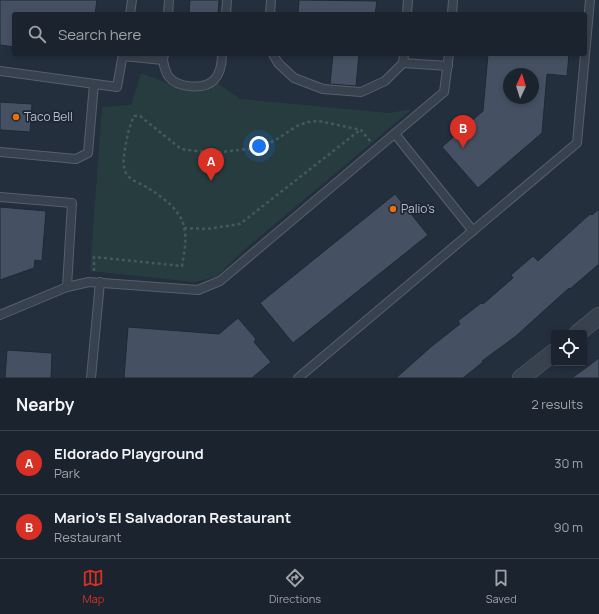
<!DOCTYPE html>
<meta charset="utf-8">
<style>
:root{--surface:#1b232e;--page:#282f3a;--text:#f1f3f6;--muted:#a0a4aa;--line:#39404a;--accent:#d93025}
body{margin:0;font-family:Manrope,sans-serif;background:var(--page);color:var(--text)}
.controls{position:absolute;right:12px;bottom:12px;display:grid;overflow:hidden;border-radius:4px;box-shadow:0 2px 6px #0003}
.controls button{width:36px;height:36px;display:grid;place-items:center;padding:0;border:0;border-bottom:1px solid var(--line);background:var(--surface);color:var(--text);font:20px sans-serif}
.compass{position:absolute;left:503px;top:68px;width:36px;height:36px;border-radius:50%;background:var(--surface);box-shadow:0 2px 6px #0003;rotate:4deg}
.you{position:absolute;left:259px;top:146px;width:14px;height:14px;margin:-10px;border:3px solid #fff;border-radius:50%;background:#1a73e8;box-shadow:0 0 0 6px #1a73e833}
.badge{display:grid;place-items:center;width:26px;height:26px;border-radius:50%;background:var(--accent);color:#fff;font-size:13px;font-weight:700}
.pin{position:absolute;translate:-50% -33px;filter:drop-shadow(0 1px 2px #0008)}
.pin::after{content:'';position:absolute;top:21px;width:14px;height:12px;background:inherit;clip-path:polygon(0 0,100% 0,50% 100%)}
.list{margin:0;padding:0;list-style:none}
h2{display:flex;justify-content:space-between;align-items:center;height:52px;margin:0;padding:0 16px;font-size:17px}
h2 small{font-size:13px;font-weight:400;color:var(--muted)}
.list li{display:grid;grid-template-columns:26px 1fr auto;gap:12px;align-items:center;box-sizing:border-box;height:64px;padding:0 16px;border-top:1px solid var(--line)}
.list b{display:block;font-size:15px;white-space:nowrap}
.list p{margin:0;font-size:13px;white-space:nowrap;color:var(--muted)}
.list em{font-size:13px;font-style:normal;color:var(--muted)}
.icon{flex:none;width:22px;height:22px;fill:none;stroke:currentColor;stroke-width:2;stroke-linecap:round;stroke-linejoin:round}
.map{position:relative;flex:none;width:599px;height:378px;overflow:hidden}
.search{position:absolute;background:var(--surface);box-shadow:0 2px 6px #0003;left:12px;right:12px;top:12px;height:44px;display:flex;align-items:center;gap:10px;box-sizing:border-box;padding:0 14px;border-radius:4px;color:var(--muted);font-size:15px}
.sheet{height:180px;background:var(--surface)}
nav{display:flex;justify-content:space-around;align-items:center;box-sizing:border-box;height:56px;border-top:1px solid var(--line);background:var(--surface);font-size:11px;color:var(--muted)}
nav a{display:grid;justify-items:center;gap:2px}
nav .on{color:var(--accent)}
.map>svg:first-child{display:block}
.green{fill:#263c3f}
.building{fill:#455162;stroke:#1f2835;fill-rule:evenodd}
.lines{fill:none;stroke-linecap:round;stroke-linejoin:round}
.service-casing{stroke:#565f6c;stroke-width:10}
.minor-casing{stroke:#565f6c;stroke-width:18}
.path{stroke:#44595c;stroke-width:2.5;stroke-dasharray:3 3;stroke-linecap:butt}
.service{stroke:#38414e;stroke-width:8}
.minor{stroke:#38414e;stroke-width:17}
.food-dot{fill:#e8710a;stroke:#1d2633;stroke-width:1.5}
.labels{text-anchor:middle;stroke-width:3.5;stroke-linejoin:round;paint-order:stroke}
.poi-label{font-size:12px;fill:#b4bcc9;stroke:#1d2633;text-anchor:start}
</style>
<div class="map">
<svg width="599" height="378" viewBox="0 0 599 378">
<rect width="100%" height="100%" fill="#242f3e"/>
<!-- green -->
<polygon class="green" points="141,73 178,87 216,82 240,99 389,113 412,109 245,249 216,277 194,282 90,271 102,107 131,105"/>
<!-- building -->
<g class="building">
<polygon points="0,0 97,0 95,14 14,14 14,47 0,45"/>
<polygon points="190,0 219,0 218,14 189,14"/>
<polygon points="299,0 377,1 375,14 298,14"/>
<polygon points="333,54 359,54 356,86 330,84"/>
<path d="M 488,54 L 569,54 L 567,76 L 547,74 L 542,133 L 478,188 L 442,147 L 483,111 ZM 509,74 L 533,74 L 533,98 L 509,98 Z"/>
<polygon points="0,102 32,104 30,132 0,130"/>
<polygon points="395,194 428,235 293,343 260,303"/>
<polygon points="0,207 46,211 42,261 35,260 34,268 0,280"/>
<polygon points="599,209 599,264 570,289 569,288 516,336 482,361 483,362 463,378 396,378 432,346 460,324 458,321 481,303 483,304 513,278 511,275 533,256 538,261 590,214 592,215"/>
<polygon points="238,318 256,339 254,342 271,362 252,378 124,378 128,327 219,334"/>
<polygon points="7,350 52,353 51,378 5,378"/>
<polygon points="599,358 599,378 572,378"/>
</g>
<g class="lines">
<defs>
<g id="service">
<polyline points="130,14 132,0"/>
<polyline points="168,14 169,0"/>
<polyline points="226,14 227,0"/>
<polyline points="270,14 271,0"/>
<polyline points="407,14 408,0"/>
<polyline points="452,14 453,0"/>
<polyline points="273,54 278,63 294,78 323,89 361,92 385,81 403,63 404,54"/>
<polyline points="123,56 163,60 164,54"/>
<path d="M 163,60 C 164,66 165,72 169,77 C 178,88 204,90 214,80 C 221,73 222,63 222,54"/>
<polyline points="403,63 448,66"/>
<polyline points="0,71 117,87 123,54"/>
<polyline points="395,134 473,231"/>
<polyline points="0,152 76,159 88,153 94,84"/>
<polyline points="0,197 72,203 67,287"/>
<polyline points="0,315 67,287 89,282 198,290 220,281 444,92 449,54"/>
<polyline points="91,378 100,282"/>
<polyline points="298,378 577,143 590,0"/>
</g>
<g id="minor">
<polyline points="578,333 599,316"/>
<polyline points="521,378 554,352"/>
</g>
</defs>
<!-- service casing -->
<use href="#service" class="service-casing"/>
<!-- minor casing -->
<use href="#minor" class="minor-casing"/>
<!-- path -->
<g class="path">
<polyline points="184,228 207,229 240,224 360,130"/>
<path d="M 94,271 L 94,257 L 182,266 C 185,249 189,230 179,215 C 172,204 159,195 148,188 C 142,184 129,180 126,173 C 122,165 124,157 125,149 C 127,137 129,127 134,116 L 140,116 L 181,149 L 212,153 L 256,148 L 274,141 L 297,126 L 308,122 L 319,121 L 361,130 L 370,141"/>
</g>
<!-- service -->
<use href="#service" class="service"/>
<!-- minor -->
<use href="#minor" class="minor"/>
</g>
<!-- markers -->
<g class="food-dot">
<circle cx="16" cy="117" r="4"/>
<circle cx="393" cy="209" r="4"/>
</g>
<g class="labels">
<!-- poi labels -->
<g class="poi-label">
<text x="24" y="121">Taco Bell</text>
<text x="401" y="213">Palio's</text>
</g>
</g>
</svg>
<div class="controls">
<button><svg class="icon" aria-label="locate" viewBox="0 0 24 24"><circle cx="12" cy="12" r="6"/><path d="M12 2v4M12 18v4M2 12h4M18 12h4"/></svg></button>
</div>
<svg class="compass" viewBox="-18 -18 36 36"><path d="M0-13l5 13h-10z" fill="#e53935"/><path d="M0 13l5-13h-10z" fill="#a0a4aa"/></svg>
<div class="you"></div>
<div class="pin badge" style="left:211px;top:181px">A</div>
<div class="pin badge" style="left:463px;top:148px">B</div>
<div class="search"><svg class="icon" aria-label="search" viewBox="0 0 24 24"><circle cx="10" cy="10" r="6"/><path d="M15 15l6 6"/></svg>Search here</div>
</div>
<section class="sheet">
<h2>Nearby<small>2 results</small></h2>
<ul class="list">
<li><span class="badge">A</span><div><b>Eldorado Playground</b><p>Park</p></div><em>30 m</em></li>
<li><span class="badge">B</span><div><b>Mario’s El Salvadoran Restaurant</b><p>Restaurant</p></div><em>90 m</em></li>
</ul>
</section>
<nav>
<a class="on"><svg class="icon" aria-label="map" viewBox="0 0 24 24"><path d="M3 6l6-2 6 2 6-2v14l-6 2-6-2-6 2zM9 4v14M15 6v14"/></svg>Map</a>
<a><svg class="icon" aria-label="directions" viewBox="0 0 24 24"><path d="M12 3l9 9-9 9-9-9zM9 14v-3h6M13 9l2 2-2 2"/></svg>Directions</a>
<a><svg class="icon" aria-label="saved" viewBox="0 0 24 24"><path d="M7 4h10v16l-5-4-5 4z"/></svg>Saved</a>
</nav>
